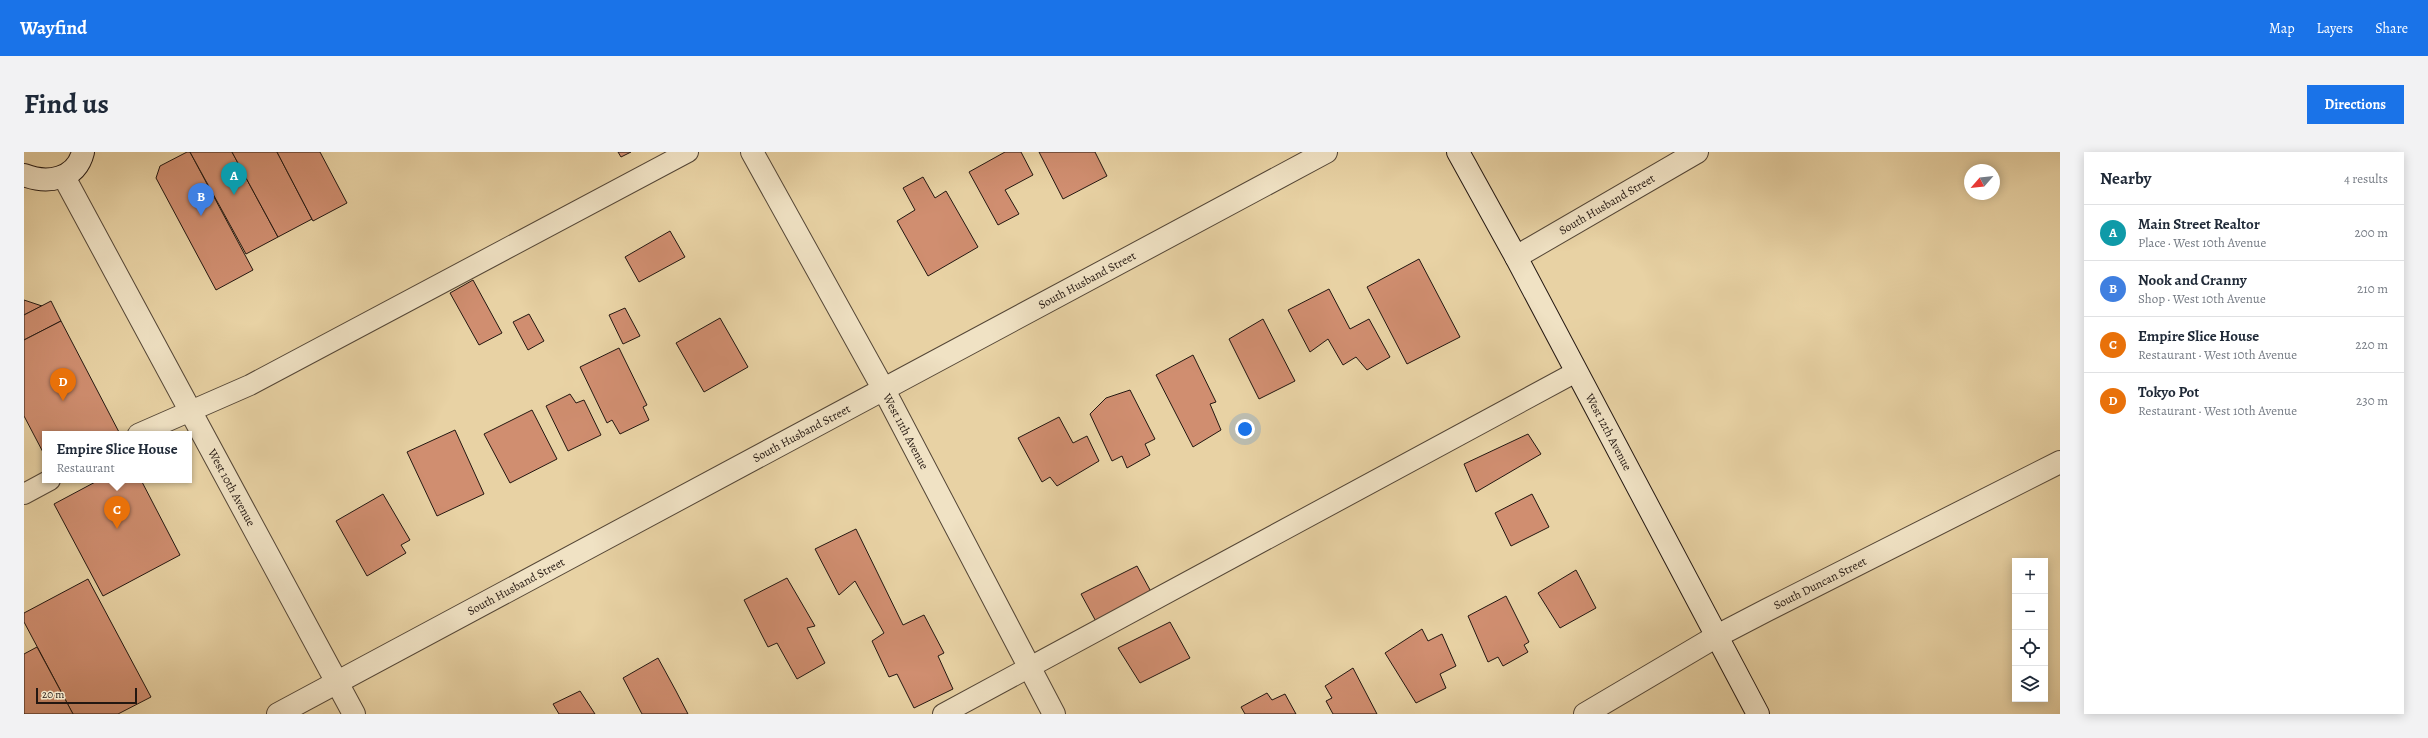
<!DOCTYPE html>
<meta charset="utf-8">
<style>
:root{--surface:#fff;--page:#f2f2f3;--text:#1f2937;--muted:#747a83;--line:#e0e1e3;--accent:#1a73e8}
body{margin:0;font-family:Alegreya,serif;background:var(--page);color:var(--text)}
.controls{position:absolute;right:12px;bottom:12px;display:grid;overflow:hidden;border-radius:0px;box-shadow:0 2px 10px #0003}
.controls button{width:36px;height:36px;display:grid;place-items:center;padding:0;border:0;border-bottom:1px solid var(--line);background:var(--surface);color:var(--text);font:20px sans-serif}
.compass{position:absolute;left:1940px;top:12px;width:36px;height:36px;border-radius:50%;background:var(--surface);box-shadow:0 2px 10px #0003;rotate:242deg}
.scale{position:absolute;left:12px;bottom:10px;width:101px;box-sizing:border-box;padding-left:4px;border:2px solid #231711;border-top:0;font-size:11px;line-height:14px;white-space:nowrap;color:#231711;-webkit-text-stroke:3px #f0e2c4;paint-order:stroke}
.you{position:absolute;left:1221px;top:277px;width:14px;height:14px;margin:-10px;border:3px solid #fff;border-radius:50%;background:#1a73e8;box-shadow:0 0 0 6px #1a73e833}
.badge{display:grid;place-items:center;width:26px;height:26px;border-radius:50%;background:var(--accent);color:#fff;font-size:13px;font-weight:700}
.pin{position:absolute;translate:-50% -33px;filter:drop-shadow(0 1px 2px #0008)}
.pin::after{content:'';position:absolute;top:21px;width:14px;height:12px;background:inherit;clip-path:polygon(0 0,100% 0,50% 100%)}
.popup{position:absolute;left:18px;top:279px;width:150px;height:52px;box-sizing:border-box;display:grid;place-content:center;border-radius:0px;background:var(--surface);filter:drop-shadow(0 1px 3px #0005);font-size:13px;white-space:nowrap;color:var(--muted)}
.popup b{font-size:15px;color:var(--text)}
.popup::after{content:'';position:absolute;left:50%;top:100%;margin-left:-8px;border:8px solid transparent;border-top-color:var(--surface)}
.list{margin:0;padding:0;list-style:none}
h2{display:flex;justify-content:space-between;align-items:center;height:52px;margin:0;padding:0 16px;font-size:17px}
h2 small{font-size:13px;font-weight:400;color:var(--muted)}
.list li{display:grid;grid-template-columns:26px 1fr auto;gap:12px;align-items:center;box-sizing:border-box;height:56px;padding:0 16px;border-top:1px solid var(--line)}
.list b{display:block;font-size:15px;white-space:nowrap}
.list p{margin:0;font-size:13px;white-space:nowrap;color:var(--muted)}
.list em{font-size:13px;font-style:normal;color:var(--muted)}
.icon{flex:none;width:22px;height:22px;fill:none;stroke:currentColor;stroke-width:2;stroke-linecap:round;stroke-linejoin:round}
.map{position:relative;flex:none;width:2036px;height:562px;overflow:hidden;border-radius:0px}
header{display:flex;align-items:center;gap:24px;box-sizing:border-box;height:56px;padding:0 20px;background:var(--accent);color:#fff}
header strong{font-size:19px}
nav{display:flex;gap:22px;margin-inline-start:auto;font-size:14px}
.intro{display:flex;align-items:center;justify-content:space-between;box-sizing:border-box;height:96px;padding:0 24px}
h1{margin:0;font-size:28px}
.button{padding:10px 18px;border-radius:0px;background:var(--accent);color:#fff;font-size:14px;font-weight:700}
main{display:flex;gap:24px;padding:0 24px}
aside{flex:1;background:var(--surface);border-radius:0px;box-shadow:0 2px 10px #0003}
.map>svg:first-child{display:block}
.building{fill:#d08e70;stroke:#231711}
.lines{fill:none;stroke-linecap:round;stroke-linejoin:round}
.service-casing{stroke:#544636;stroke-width:22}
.minor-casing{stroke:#544636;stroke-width:24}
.secondary-casing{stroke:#231711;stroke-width:24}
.service{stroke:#f0e2c4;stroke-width:20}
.minor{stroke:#f0e2c4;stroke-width:22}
.secondary{stroke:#f0e2c4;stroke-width:22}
.labels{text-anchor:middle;stroke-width:3;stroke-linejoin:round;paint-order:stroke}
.street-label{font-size:12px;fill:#231711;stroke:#f0e2c4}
</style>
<header>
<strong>Wayfind</strong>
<nav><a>Map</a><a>Layers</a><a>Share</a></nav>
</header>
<div class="intro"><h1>Find us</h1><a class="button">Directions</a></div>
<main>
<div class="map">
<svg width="2036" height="562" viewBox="0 0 2036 562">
<rect width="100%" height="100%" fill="#e8d2a4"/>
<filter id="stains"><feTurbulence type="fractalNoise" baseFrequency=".005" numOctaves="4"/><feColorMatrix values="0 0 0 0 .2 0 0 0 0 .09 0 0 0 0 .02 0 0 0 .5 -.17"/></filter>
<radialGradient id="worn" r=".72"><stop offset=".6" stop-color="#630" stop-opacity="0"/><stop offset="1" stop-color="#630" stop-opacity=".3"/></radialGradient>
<!-- building -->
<g class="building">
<polygon points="163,0 166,0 229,118 192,138 132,26 136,14"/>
<polygon points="166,0 208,0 254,85 222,102"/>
<polygon points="208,0 253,0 288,67 254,85"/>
<polygon points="253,0 296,0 323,51 289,69"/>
<polygon points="594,0 607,0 597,5"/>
<polygon points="981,0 997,0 1009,23 981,38 995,62 974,73 945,20"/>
<polygon points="1015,0 1071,0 1083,24 1039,47"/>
<polygon points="899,25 911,46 922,39 954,95 904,124 873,69 891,58 879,36"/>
<polygon points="646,79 661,105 615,130 601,105"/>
<polygon points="1395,107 1436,185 1383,212 1343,135"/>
<polygon points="449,128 478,181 455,193 426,141"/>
<polygon points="1305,137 1326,177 1345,167 1366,205 1343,218 1332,205 1319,213 1304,187 1286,200 1264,158"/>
<polygon points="0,148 18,154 0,163"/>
<polygon points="27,149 37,169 0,188 0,163"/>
<polygon points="601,156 616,184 599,192 585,163"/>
<polygon points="505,162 520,189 504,198 489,170"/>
<polygon points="696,166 724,215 680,240 652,191"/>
<polygon points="1239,167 1271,229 1235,247 1205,187"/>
<polygon points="37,169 96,282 21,282 21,304 0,264 0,188"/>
<polygon points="595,196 623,253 619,255 625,268 596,282 588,268 583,271 556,215"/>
<polygon points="1169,203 1192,250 1186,252 1197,278 1169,295 1132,223"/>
<polygon points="1106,238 1131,287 1121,292 1126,303 1103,316 1098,304 1088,309 1066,262 1082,246"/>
<polygon points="546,242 552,251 560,248 577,283 544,299 522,254"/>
<polygon points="508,258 533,307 486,331 460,282"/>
<polygon points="1035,265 1049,291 1063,284 1075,309 1033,334 1026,325 1018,330 994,286"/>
<polygon points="431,278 460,342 413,364 383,300"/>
<polygon points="1504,282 1517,302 1452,340 1440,312"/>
<polygon points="75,328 117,328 156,403 79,444 30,352"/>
<polygon points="359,342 386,388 377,393 382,401 343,424 312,369"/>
<polygon points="1508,342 1525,375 1487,394 1471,361"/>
<polygon points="832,377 879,473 900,463 920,501 914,504 929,537 890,556 873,522 865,525 848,489 860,481 831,429 815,443 791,397"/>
<polygon points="1113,414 1131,447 1075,475 1057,442"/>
<polygon points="1552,418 1572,456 1536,476 1514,441"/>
<polygon points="763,426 791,474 783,476 801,511 773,527 753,491 744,495 720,448"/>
<polygon points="64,427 127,545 94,562 49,562 0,470 0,461"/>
<polygon points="1482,444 1505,490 1500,493 1504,500 1479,514 1474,505 1464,510 1444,464"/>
<polygon points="1146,470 1166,506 1116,531 1094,496"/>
<polygon points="1398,477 1404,489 1418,482 1432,514 1416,522 1422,536 1392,551 1361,501"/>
<polygon points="13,495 49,562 0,562 0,502"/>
<polygon points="634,506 652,539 664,562 618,562 599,526"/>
<polygon points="1329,516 1353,562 1309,562 1302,549 1308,546 1301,534"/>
<polygon points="556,539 571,562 535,562 529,552"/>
<polygon points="1243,541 1248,548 1261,542 1272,562 1221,562 1217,555"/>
</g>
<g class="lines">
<defs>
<g id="service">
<polyline points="114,282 226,233 664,0"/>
<polyline points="0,342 26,328"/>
<polyline points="919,562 1552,220"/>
</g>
<g id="minor">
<path id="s1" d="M 728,0 L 860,238 L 1030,562"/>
<path id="s2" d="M 40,25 L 330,562"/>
<path id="s3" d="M 1492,105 L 1673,0"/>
<path id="s4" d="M 254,562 L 1302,0"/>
<path id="s5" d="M 1561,562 L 1693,484 L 1743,458 L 2036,310"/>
</g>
<g id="secondary">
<path id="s6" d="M 1434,0 L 1492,105 L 1734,562"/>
<path d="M 0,23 C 23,32 52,28 59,0"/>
</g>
</defs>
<!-- service casing -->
<use href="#service" class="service-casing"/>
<!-- minor casing -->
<use href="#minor" class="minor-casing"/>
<!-- secondary casing -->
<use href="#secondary" class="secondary-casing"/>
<!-- service -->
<use href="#service" class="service"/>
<!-- minor -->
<use href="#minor" class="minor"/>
<!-- secondary -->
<use href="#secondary" class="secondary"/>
</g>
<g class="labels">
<!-- street labels -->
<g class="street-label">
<text dy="4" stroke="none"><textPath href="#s3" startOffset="105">South Husband Street</textPath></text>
<text dy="4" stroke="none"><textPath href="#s4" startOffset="918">South Husband Street</textPath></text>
<text dy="4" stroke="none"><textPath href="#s1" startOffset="319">West 11th Avenue</textPath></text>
<text dy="4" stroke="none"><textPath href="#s6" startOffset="318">West 12th Avenue</textPath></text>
<text dy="4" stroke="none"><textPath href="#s4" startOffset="594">South Husband Street</textPath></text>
<text dy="4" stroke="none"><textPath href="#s2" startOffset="353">West 10th Avenue</textPath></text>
<text dy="4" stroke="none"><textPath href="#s5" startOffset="269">South Duncan Street</textPath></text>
<text dy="4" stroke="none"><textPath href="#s4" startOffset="270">South Husband Street</textPath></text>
</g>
</g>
<rect width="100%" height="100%" filter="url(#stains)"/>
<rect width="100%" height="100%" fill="url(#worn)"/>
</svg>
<div class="controls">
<button>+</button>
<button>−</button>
<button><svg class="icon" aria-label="locate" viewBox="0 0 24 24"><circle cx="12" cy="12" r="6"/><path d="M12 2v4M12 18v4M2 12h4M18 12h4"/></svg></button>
<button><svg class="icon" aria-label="layers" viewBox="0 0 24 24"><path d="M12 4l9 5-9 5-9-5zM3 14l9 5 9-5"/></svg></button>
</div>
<svg class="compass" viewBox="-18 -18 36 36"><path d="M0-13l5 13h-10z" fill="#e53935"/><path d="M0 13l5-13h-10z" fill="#747a83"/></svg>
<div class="scale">20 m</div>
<div class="you"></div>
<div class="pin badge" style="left:210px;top:43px;background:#0f9aa8">A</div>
<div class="pin badge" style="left:177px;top:64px;background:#3f7fe0">B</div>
<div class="pin badge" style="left:93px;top:377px;background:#e8710a">C</div>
<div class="popup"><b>Empire Slice House</b>Restaurant</div>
<div class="pin badge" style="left:39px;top:249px;background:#e8710a">D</div>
</div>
<aside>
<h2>Nearby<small>4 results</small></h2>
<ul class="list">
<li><span class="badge" style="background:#0f9aa8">A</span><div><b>Main Street Realtor</b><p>Place · West 10th Avenue</p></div><em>200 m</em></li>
<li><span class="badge" style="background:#3f7fe0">B</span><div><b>Nook and Cranny</b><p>Shop · West 10th Avenue</p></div><em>210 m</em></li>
<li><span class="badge" style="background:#e8710a">C</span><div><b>Empire Slice House</b><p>Restaurant · West 10th Avenue</p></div><em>220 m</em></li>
<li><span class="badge" style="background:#e8710a">D</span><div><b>Tokyo Pot</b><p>Restaurant · West 10th Avenue</p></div><em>230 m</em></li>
</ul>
</aside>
</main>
